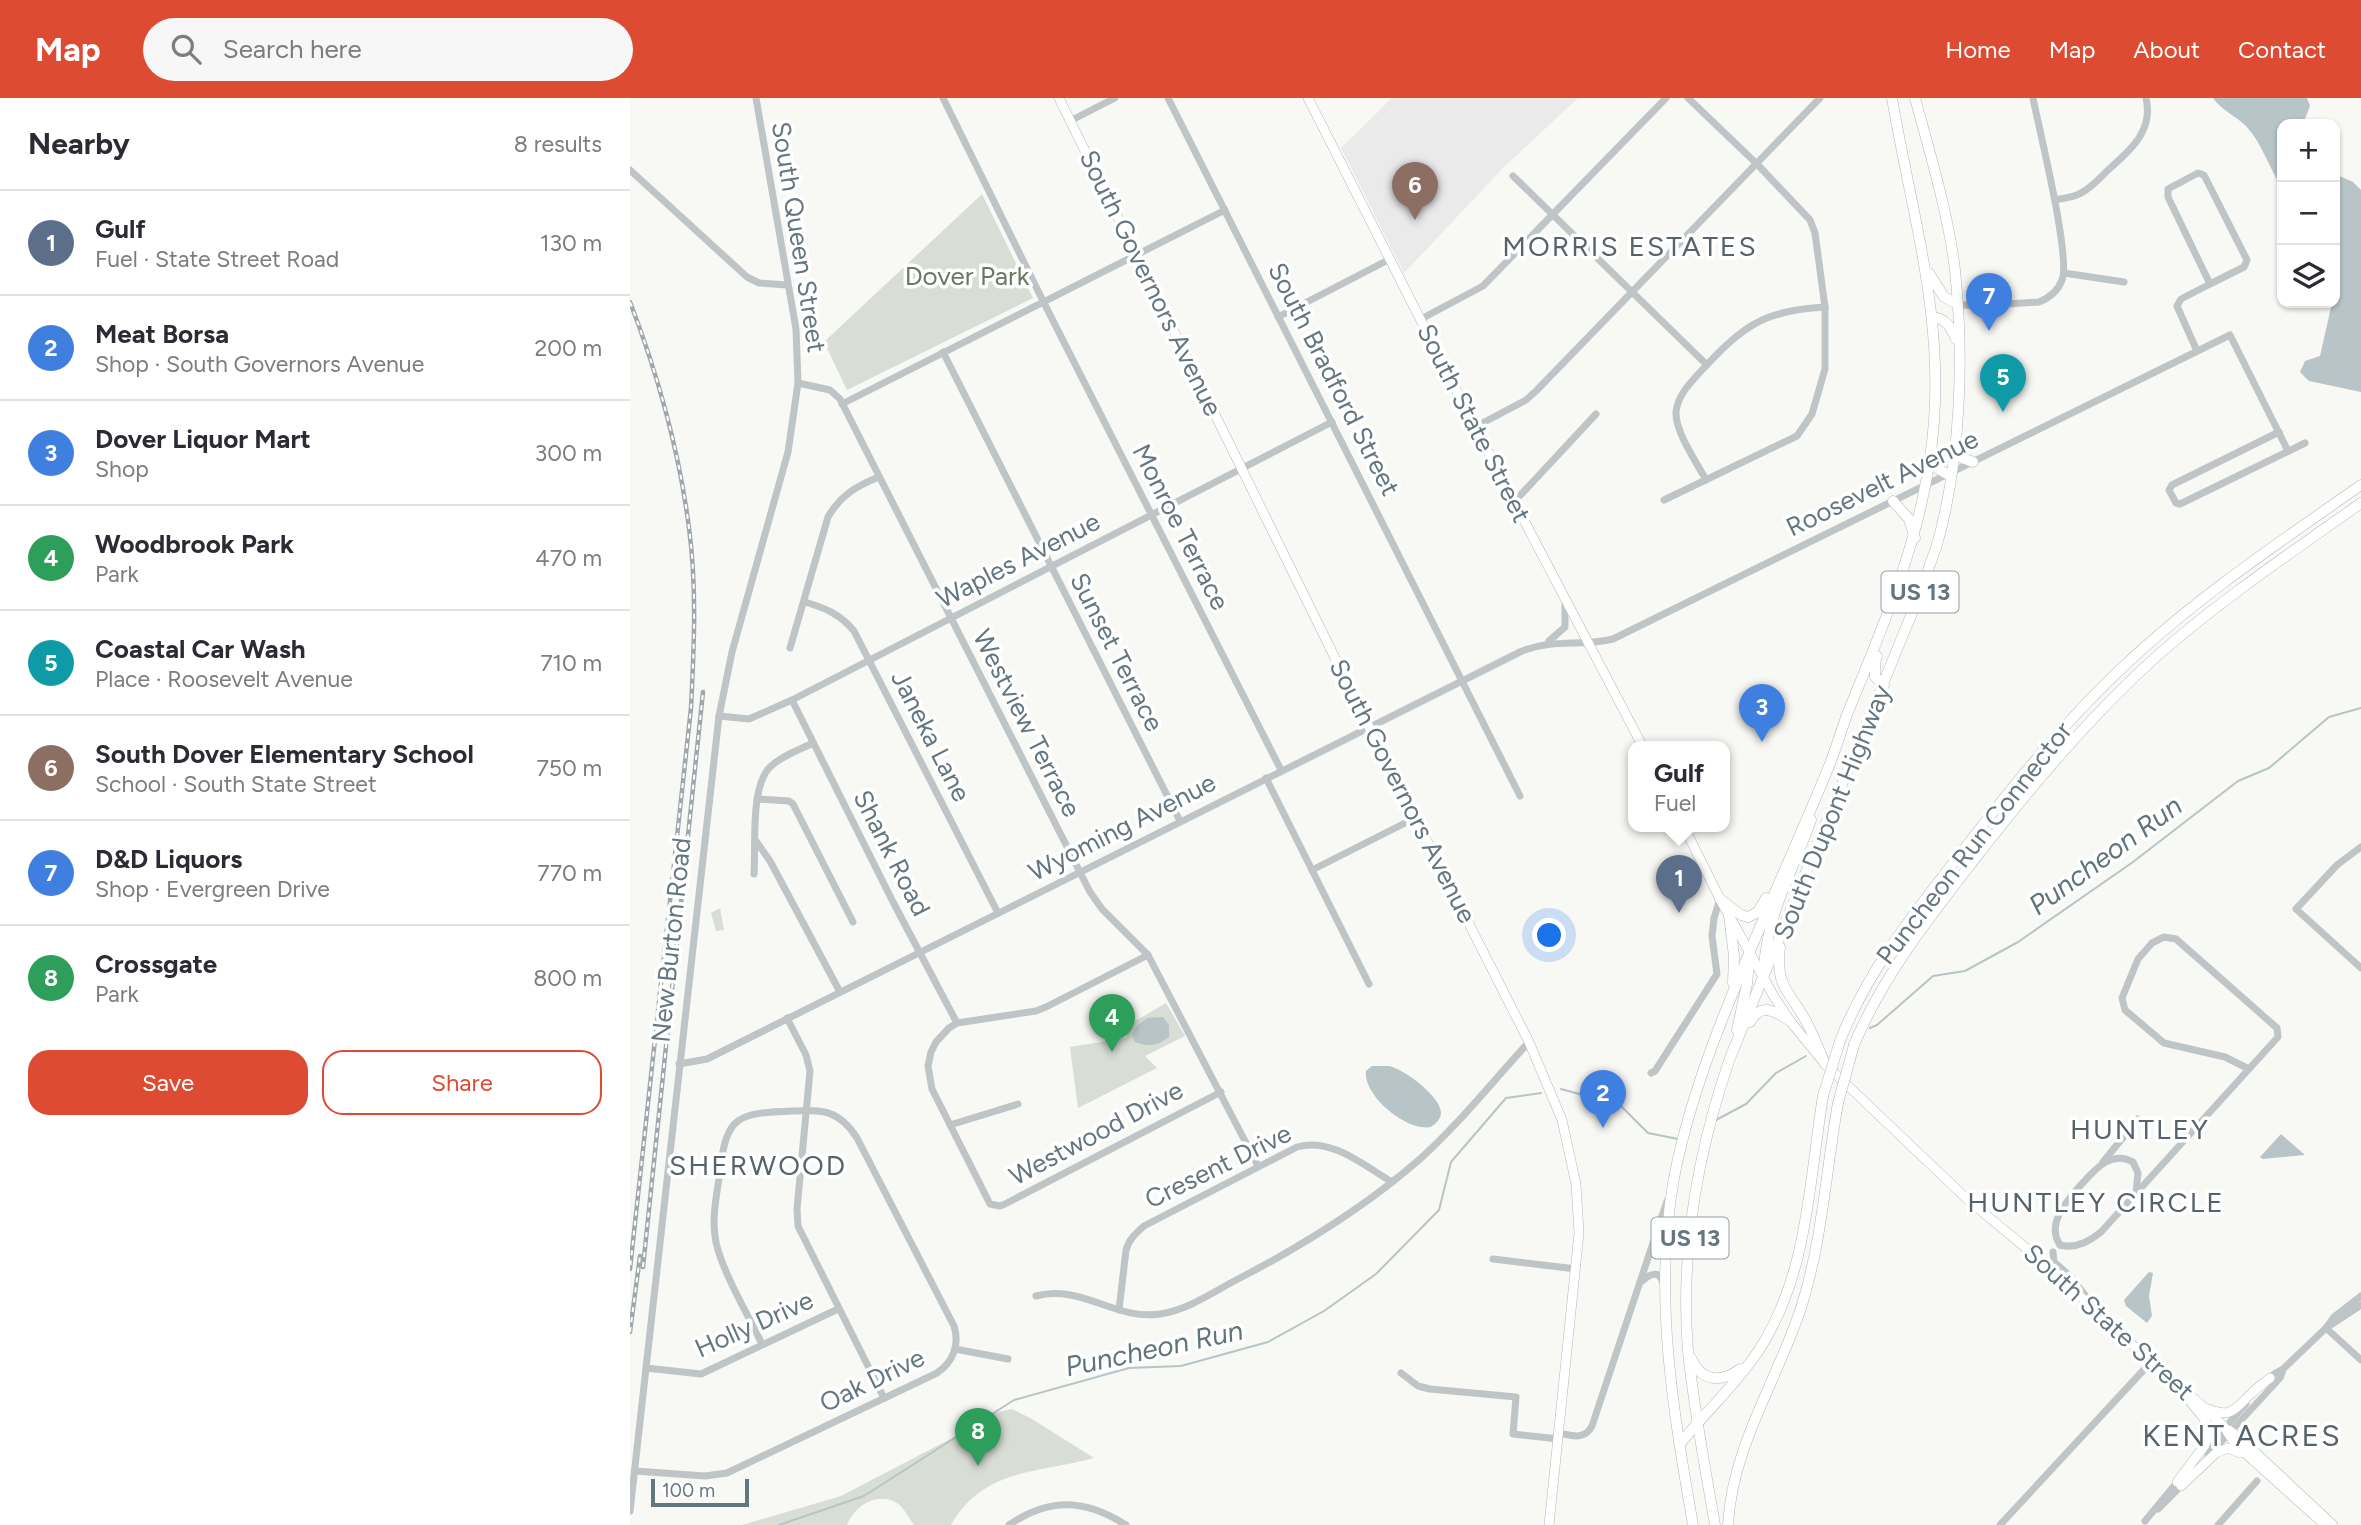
<!DOCTYPE html>
<meta charset="utf-8">
<style>
:root{--surface:#fff;--page:#f7f7f7;--text:#2b2b33;--muted:#7c7c81;--line:#e1e1e2;--accent:#dc4b32}
body{margin:0;font-family:Figtree,sans-serif;background:var(--page);color:var(--text)}
.controls{position:absolute;right:21px;top:21px;display:grid;overflow:hidden;border-radius:14px;box-shadow:0 2px 5px #0004}
.controls button{width:63px;height:63px;display:grid;place-items:center;padding:0;border:0;border-bottom:2px solid var(--line);background:var(--surface);color:var(--text);font:35px sans-serif}
.scale{position:absolute;left:21px;bottom:18px;width:98px;box-sizing:border-box;padding-left:7px;border:4px solid #64767f;border-top:0;font-size:19px;line-height:24px;white-space:nowrap;color:#64767f;-webkit-text-stroke:5px #fff;paint-order:stroke}
.you{position:absolute;left:920px;top:838px;width:24px;height:24px;margin:-18px;border:5px solid #fff;border-radius:50%;background:#1a73e8;box-shadow:0 0 0 10px #1a73e833}
.badge{display:grid;place-items:center;width:46px;height:46px;border-radius:50%;background:var(--accent);color:#fff;font-size:23px;font-weight:700}
.pin{position:absolute;translate:-50% -58px;filter:drop-shadow(0 2px 4px #0008)}
.pin::after{content:'';position:absolute;top:37px;width:24px;height:21px;background:inherit;clip-path:polygon(0 0,100% 0,50% 100%)}
.popup{position:absolute;left:998px;top:643px;width:102px;height:91px;box-sizing:border-box;display:grid;place-content:center;border-radius:14px;background:var(--surface);filter:drop-shadow(0 2px 5px #0005);font-size:23px;white-space:nowrap;color:var(--muted)}
.popup b{font-size:26px;color:var(--text)}
.popup::after{content:'';position:absolute;left:50%;top:100%;margin-left:-14px;border:14px solid transparent;border-top-color:var(--surface)}
.list{margin:0;padding:0;list-style:none}
h2{display:flex;justify-content:space-between;align-items:center;height:91px;margin:0;padding:0 28px;font-size:30px}
h2 small{font-size:23px;font-weight:400;color:var(--muted)}
.list li{display:grid;grid-template-columns:46px 1fr auto;gap:21px;align-items:center;box-sizing:border-box;height:105px;padding:0 28px;border-top:2px solid var(--line)}
.list b{display:block;font-size:26px;white-space:nowrap}
.list p{margin:0;font-size:23px;white-space:nowrap;color:var(--muted)}
.list em{font-size:23px;font-style:normal;color:var(--muted)}
.actions{display:flex;gap:14px;padding:21px 28px}
.actions a{flex:1;padding:16px 0;border:2px solid var(--accent);border-radius:21px;text-align:center;font-size:24px;color:var(--accent)}
.actions .main{background:var(--accent);color:#fff}
.icon{flex:none;width:38px;height:38px;fill:none;stroke:currentColor;stroke-width:2;stroke-linecap:round;stroke-linejoin:round}
.map{position:relative;flex:none;width:1731px;height:1427px;overflow:hidden}
header{display:flex;align-items:center;gap:42px;box-sizing:border-box;height:98px;padding:0 35px;background:var(--accent);color:#fff}
header strong{font-size:33px}
nav{display:flex;gap:38px;margin-inline-start:auto;font-size:24px}
.search{width:490px;height:63px;background:var(--page);display:flex;align-items:center;gap:18px;box-sizing:border-box;padding:0 24px;border-radius:38px;color:var(--muted);font-size:26px}
main{display:flex}
aside{flex:1;background:var(--surface)}
.map>svg:first-child{display:block}
.built{fill:#e9eae9}
.green{fill:#d8ddd5}
.water{fill:#b7c4c8}
.lines{fill:none;stroke-linecap:round;stroke-linejoin:round}
.stream{stroke:#b7c4c8;stroke-width:2}
.major-casing{stroke:#b3b9bc;stroke-width:10}
.highway-casing{stroke:#b3b8ba;stroke-width:11}
.minor{stroke:#bfc4c7;stroke-width:7}
.major{stroke:#fff;stroke-width:9}
.highway{stroke:#fff;stroke-width:10}
.rail-casing{stroke:#9fa7ac;stroke-width:4.5}
.rail{stroke:#fff;stroke-width:2;stroke-dasharray:5;stroke-linecap:butt}
.highway-bridge-casing{stroke:#b3b8ba;stroke-width:11;stroke-linecap:butt}
.highway-bridge{stroke:#fff;stroke-width:10}
.labels{text-anchor:middle;stroke-width:7;stroke-linejoin:round;paint-order:stroke}
.shield{fill:#fff;stroke:#929fa5;stroke-width:2}
.shield-label{font-size:24px;font-weight:bold;fill:#64767f}
.street-label{font-size:26px;fill:#64767f;stroke:#fff}
.park-label{font-size:26px;fill:#687863;stroke:#fff}
.neighbourhood-label{font-size:28px;letter-spacing:2px;fill:#56636b;stroke:#fff}
.water-label{font-size:28px;font-style:italic;fill:#5f757a;stroke:#fff}
.quarter-label{font-size:30px;letter-spacing:2px;fill:#56636b;stroke:#fff}
</style>
<header>
<strong>Map</strong>
<div class="search"><svg class="icon" aria-label="search" viewBox="0 0 24 24"><circle cx="10" cy="10" r="6"/><path d="M15 15l6 6"/></svg>Search here</div>
<nav><a>Home</a><a>Map</a><a>About</a><a>Contact</a></nav>
</header>
<main>
<aside>
<h2>Nearby<small>8 results</small></h2>
<ul class="list">
<li><span class="badge" style="background:#5c6f8a">1</span><div><b>Gulf</b><p>Fuel · State Street Road</p></div><em>130 m</em></li>
<li><span class="badge" style="background:#3f7fe0">2</span><div><b>Meat Borsa</b><p>Shop · South Governors Avenue</p></div><em>200 m</em></li>
<li><span class="badge" style="background:#3f7fe0">3</span><div><b>Dover Liquor Mart</b><p>Shop</p></div><em>300 m</em></li>
<li><span class="badge" style="background:#2e9e5b">4</span><div><b>Woodbrook Park</b><p>Park</p></div><em>470 m</em></li>
<li><span class="badge" style="background:#0f9aa8">5</span><div><b>Coastal Car Wash</b><p>Place · Roosevelt Avenue</p></div><em>710 m</em></li>
<li><span class="badge" style="background:#8d6e63">6</span><div><b>South Dover Elementary School</b><p>School · South State Street</p></div><em>750 m</em></li>
<li><span class="badge" style="background:#3f7fe0">7</span><div><b>D&amp;D Liquors</b><p>Shop · Evergreen Drive</p></div><em>770 m</em></li>
<li><span class="badge" style="background:#2e9e5b">8</span><div><b>Crossgate</b><p>Park</p></div><em>800 m</em></li>
</ul>
<div class="actions"><a class="main">Save</a><a>Share</a></div>
</aside>
<div class="map">
<svg width="1731" height="1427" viewBox="0 0 1731 1427">
<rect width="100%" height="100%" fill="#f8f8f5"/>
<!-- built -->
<polygon class="built" points="762,0 948,0 874,69 774,175 711,50"/>
<!-- green -->
<g class="green">
<polygon points="352,96 403,200 217,292 194,244"/>
<polygon points="90,810 94,832 86,833 81,815"/>
<polygon points="536,905 555,938 515,958 527,970 448,1010 440,949 496,940 502,925"/>
<path d="M 382,1311 L 402,1321 L 464,1360 C 409,1375 353,1370 321,1427 L 284,1427 C 279,1420 274,1410 267,1405 C 248,1393 224,1408 217,1427 L 112,1427 L 211,1398 L 326,1338 L 363,1315 Z"/>
</g>
<!-- water -->
<g class="water">
<path d="M 1583,0 L 1677,0 L 1680,8 L 1673,26 L 1652,26 L 1652,90 C 1639,70 1632,45 1616,28 C 1606,18 1591,12 1583,0 Z"/>
<polygon points="1705,76 1723,84 1731,92 1731,294 1679,283 1670,274 1675,263 1690,258 1702,205 1705,205"/>
<path d="M 533,919 L 539,927 L 539,939 C 527,948 519,949 505,944 L 502,938 L 506,929 L 517,920 Z"/>
<path d="M 742,968 C 747,968 753,968 759,968 C 774,971 812,999 811,1016 C 810,1022 805,1026 801,1029 C 777,1034 733,998 736,973 Z"/>
<polygon points="1651,1036 1652,1037 1675,1057 1633,1061 1630,1059"/>
<polygon points="1519,1174 1523,1175 1519,1198 1522,1218 1517,1225 1496,1208 1494,1202"/>
</g>
<g class="lines">
<!-- stream -->
<g class="stream">
<polyline points="1240,930 1247,927 1303,878 1335,873 1388,844 1503,764 1608,683 1639,670 1699,619 1731,610"/>
<polyline points="931,991 990,1007 1018,1035 1048,1041"/>
<polyline points="1086,1022 1116,1006 1146,975 1176,958"/>
<polyline points="149,1427 234,1398 384,1302 499,1270 551,1268 638,1244 694,1213 746,1176 809,1112 821,1064 876,1000 911,995"/>
</g>
<defs>
<g id="major">
<polyline points="429,0 739,629 899,944 932,1022 946,1086 949,1135 919,1427"/>
<polyline points="678,0 845,329 1013,649"/>
<polyline points="1054,729 1090,801 1143,897 1160,923 1195,966 1338,1102 1414,1165 1521,1264 1576,1311 1594,1329 1606,1347 1695,1427"/>
<path d="M 1578,1311 C 1603,1321 1605,1310 1622,1295 C 1627,1289 1634,1285 1640,1280"/>
<polyline points="1599,1332 1611,1341 1703,1427"/>
<polyline points="1547,1384 1575,1347 1580,1334 1576,1323 1555,1297"/>
<polyline points="1551,1388 1586,1355 1598,1350 1610,1355"/>
</g>
<g id="highway">
<polyline points="1299,175 1314,199 1327,206"/>
<path d="M 1303,219 C 1316,221 1321,229 1326,241"/>
<polyline points="1324,351 1330,359 1343,364"/>
<polyline points="1301,357 1308,371 1317,376"/>
<polyline points="1263,403 1279,421 1285,440"/>
<polyline points="1247,558 1245,565 1245,579 1254,587"/>
<polyline points="1090,801 1111,817 1118,819 1128,814 1136,800"/>
<polyline points="1099,817 1104,858 1103,885"/>
<path d="M 1150,849 C 1145,890 1160,893 1177,925 C 1184,938 1189,952 1195,966"/>
<path d="M 1134,870 C 1137,815 1163,773 1181,722"/>
<path d="M 1120,924 C 1131,904 1145,913 1160,923"/>
<polyline points="1107,932 1117,886 1119,864"/>
<path d="M 1210,943 C 1237,874 1282,818 1327,760 C 1379,693 1432,626 1494,568 C 1567,499 1650,444 1731,387"/>
<path d="M 1224,947 C 1253,878 1298,821 1344,762 C 1401,689 1459,619 1528,557 C 1592,501 1662,454 1731,405"/>
<path d="M 1061,1260 C 1071,1284 1091,1285 1110,1271"/>
<path d="M 1050,1346 C 1075,1314 1107,1286 1129,1252 C 1178,1177 1179,1084 1193,998"/>
<path d="M 1063,1427 C 1043,1312 1023,1196 1044,1080 C 1061,992 1096,910 1131,827 C 1154,772 1179,718 1201,663 C 1207,647 1212,630 1218,614 C 1252,531 1287,450 1300,360 C 1319,232 1283,124 1262,0"/>
<path d="M 1085,1427 C 1075,1369 1064,1312 1058,1253 C 1050,1154 1068,1053 1100,960 L 1291,493 C 1296,476 1303,460 1308,443 C 1331,359 1334,258 1325,172 C 1318,114 1300,56 1285,0"/>
<path d="M 1098,1427 C 1102,1349 1147,1283 1171,1210 C 1192,1144 1196,1073 1208,1005"/>
</g>
</defs>
<!-- major casing -->
<use href="#major" class="major-casing"/>
<!-- highway casing -->
<use href="#highway" class="highway-casing"/>
<!-- minor -->
<g class="minor">
<polyline points="313,0 413,203 651,672"/>
<polyline points="538,0 890,698"/>
<polyline points="440,23 485,0"/>
<polyline points="0,72 117,179 129,185 157,187"/>
<polyline points="883,78 1077,267"/>
<path d="M 1425,102 C 1433,100 1443,100 1451,95 C 1461,90 1469,81 1477,73 C 1499,53 1524,34 1516,0"/>
<polyline points="1434,175 1494,184"/>
<path d="M 1327,206 L 1344,208 L 1409,204 C 1419,200 1428,193 1432,182 C 1441,159 1409,31 1403,0"/>
<polyline points="648,219 760,161"/>
<polyline points="791,221 853,188 1036,0"/>
<polyline points="1567,253 1547,208 1551,201 1580,186 1538,99 1538,91 1568,75 1574,77 1617,162 1614,169 1580,186"/>
<polyline points="313,254 550,723"/>
<polyline points="168,285 200,292 210,301 460,794 472,811 518,857 628,1068"/>
<polyline points="212,306 595,112"/>
<polyline points="845,329 896,302 906,293 1190,0"/>
<polyline points="1649,334 1542,387 1539,392 1546,405 1550,406 1675,345"/>
<path d="M 1076,382 C 1067,365 1045,334 1046,314 C 1048,297 1060,285 1071,273 C 1112,229 1133,212 1195,209"/>
<polyline points="1034,402 1167,338 1182,316 1195,271 1195,209 1185,135 1180,122 1127,66 1058,0"/>
<polyline points="884,404 966,316"/>
<path d="M 175,504 C 195,510 210,516 224,533 L 368,815"/>
<polyline points="919,543 935,529 935,503"/>
<path d="M 160,550 L 198,419 C 210,398 226,388 249,379"/>
<polyline points="162,602 263,804 327,925"/>
<polyline points="89,618 119,621 162,602 702,324"/>
<polyline points="636,680 739,886"/>
<polyline points="127,701 159,703 163,706 223,824"/>
<polyline points="126,743 140,763 210,894"/>
<polyline points="1731,749 1707,767 1666,811 1731,870"/>
<polyline points="682,772 787,719"/>
<path d="M 124,776 C 126,748 120,689 140,669 C 151,658 169,652 183,645"/>
<polygon points="1534,839 1546,841 1647,930 1648,939 1619,971 1595,959 1534,945 1495,912 1492,900 1508,861 1522,845"/>
<polyline points="518,857 416,909 406,913 327,925 319,930 306,944 301,954 298,968 302,991 360,1106 370,1108 375,1106 591,994"/>
<polyline points="157,920 176,957 180,973 167,1111 168,1128 254,1300"/>
<path d="M 49,966 L 77,961 L 890,554 C 921,540 952,549 983,541 L 1600,237 L 1658,353"/>
<polyline points="1021,975 1025,973 1087,876 1082,838 1084,820 1090,801"/>
<polyline points="320,1027 388,1006"/>
<polyline points="1473,1064 1508,1021"/>
<path d="M 1430,1147 C 1445,1151 1459,1144 1471,1134 L 1619,971"/>
<path d="M 1430,1147 C 1416,1126 1436,1104 1449,1089 C 1463,1074 1480,1051 1503,1064 L 1508,1075 L 1506,1094"/>
<polyline points="1423,1154 1424,1164 1440,1178 1458,1201"/>
<polyline points="863,1161 946,1171"/>
<path d="M 1012,1183 C 1020,1176 1030,1171 1033,1186"/>
<path d="M 406,1198 C 452,1186 486,1223 530,1216 C 558,1212 583,1194 608,1181 C 672,1148 735,1109 790,1061 C 829,1026 863,983 899,944"/>
<path d="M 489,1212 L 496,1152 C 499,1141 506,1135 514,1128 L 667,1049 C 701,1039 733,1067 762,1084"/>
<polyline points="1696,1230 1731,1262"/>
<polyline points="1696,1230 1731,1207"/>
<polyline points="325,1251 378,1261"/>
<polyline points="16,1270 71,1276 208,1211"/>
<polyline points="771,1275 788,1288 800,1291 886,1299 883,1336 929,1341"/>
<polyline points="1636,1284 1644,1276 1653,1271 1696,1230 1704,1219 1731,1198"/>
<path d="M 929,1335 C 942,1338 955,1342 962,1328 L 1037,1103"/>
<polyline points="1575,1352 1616,1306"/>
<polyline points="1578,1358 1650,1280 1653,1272"/>
<path d="M 5,1373 L 75,1378 L 97,1375 L 307,1275 C 323,1264 330,1247 324,1228 L 227,1040 C 209,1012 194,1012 163,1013 C 108,1015 96,1017 90,1074 C 87,1095 82,1117 85,1138 C 88,1167 119,1218 132,1246"/>
<polyline points="1528,1411 1554,1385"/>
<polyline points="0,1413 89,618 102,554 158,354 168,285 166,231 126,0"/>
<polyline points="1515,1423 1549,1382"/>
<path d="M 379,1427 C 420,1399 455,1401 496,1427"/>
<polyline points="1370,1427 1521,1264"/>
<polyline points="1588,1427 1627,1383"/>
</g>
<!-- major -->
<use href="#major" class="major"/>
<!-- highway -->
<use href="#highway" class="highway"/>
<defs>
<g id="rail">
<path d="M 0,204 C 28,277 49,352 59,430 C 67,490 64,550 61,610 L 0,1171"/>
<polyline points="13,1169 73,594"/>
<polyline points="0,1234 10,1158"/>
</g>
</defs>
<!-- rail casing -->
<use href="#rail" class="rail-casing"/>
<!-- rail -->
<use href="#rail" class="rail"/>
<defs>
<g id="highway-bridge">
<polyline points="1193,998 1210,943"/>
<polyline points="1208,1005 1224,947"/>
</g>
</defs>
<!-- highway-bridge casing -->
<use href="#highway-bridge" class="highway-bridge-casing"/>
<!-- highway-bridge -->
<use href="#highway-bridge" class="highway-bridge"/>
</g>
<g class="labels">
<!-- shield labels -->
<g class="shield">
<rect x="1251.5" y="473.5" width="77" height="41" rx="5"/>
<rect x="1021.5" y="1119.5" width="77" height="41" rx="5"/>
</g>
<g class="shield-label">
<text x="1290" y="502">US 13</text>
<text x="1060" y="1148">US 13</text>
</g>
<!-- street labels -->
<g class="street-label">
<text transform="translate(169 139) rotate(81)" y="9">South Queen Street</text>
<text transform="translate(521 185) rotate(64)" y="9">South Governors Avenue</text>
<text transform="translate(704 281) rotate(63)" y="9">South Bradford Street</text>
<text transform="translate(844 325) rotate(63)" y="9">South State Street</text>
<text transform="translate(1252 385) rotate(-26)" y="9">Roosevelt Avenue</text>
<text transform="translate(551 429) rotate(63)" y="9">Monroe Terrace</text>
<text transform="translate(388 462) rotate(-27)" y="9">Waples Avenue</text>
<text transform="translate(487 554) rotate(63)" y="9">Sunset Terrace</text>
<text transform="translate(397 625) rotate(63)" y="9">Westview Terrace</text>
<text transform="translate(301 638) rotate(63)" y="9">Janeka Lane</text>
<text transform="translate(773 693) rotate(63)" y="9">South Governors Avenue</text>
<text transform="translate(1202 714) rotate(-68)" y="9">South Dupont Highway</text>
<text transform="translate(492 729) rotate(-27)" y="9">Wyoming Avenue</text>
<text transform="translate(1344 745) rotate(-52)" y="9">Puncheon Run Connector</text>
<text transform="translate(262 755) rotate(63)" y="9">Shank Road</text>
<text transform="translate(41 842) rotate(-84)" y="9">New Burton Road</text>
<text transform="translate(466 1035) rotate(-28)" y="9">Westwood Drive</text>
<text transform="translate(588 1068) rotate(-26)" y="9">Cresent Drive</text>
<text transform="translate(1479 1224) rotate(42)" y="9">South State Street</text>
<text transform="translate(124 1226) rotate(-24)" y="9">Holly Drive</text>
<text transform="translate(242 1282) rotate(-26)" y="9">Oak Drive</text>
</g>
<!-- park labels -->
<g class="park-label">
<text x="337" y="187">Dover Park</text>
</g>
<!-- neighbourhood labels -->
<g class="neighbourhood-label">
<text x="1000" y="158">MORRIS ESTATES</text>
<text x="1510" y="1041">HUNTLEY</text>
<text x="128" y="1077">SHERWOOD</text>
<text x="1466" y="1114">HUNTLEY CIRCLE</text>
</g>
<!-- water labels -->
<g class="water-label">
<text transform="translate(1475 757) rotate(-36)" y="10">Puncheon Run</text>
<text transform="translate(524 1250) rotate(-12)" y="10">Puncheon Run</text>
</g>
<!-- quarter labels -->
<g class="quarter-label">
<text x="1612" y="1348">KENT ACRES</text>
</g>
</g>
</svg>
<div class="controls">
<button>+</button>
<button>−</button>
<button><svg class="icon" aria-label="layers" viewBox="0 0 24 24"><path d="M12 4l9 5-9 5-9-5zM3 14l9 5 9-5"/></svg></button>
</div>
<div class="scale">100 m</div>
<div class="you"></div>
<div class="pin badge" style="left:1049px;top:815px;background:#5c6f8a">1</div>
<div class="popup"><b>Gulf</b>Fuel</div>
<div class="pin badge" style="left:973px;top:1030px;background:#3f7fe0">2</div>
<div class="pin badge" style="left:1132px;top:644px;background:#3f7fe0">3</div>
<div class="pin badge" style="left:482px;top:954px;background:#2e9e5b">4</div>
<div class="pin badge" style="left:1373px;top:314px;background:#0f9aa8">5</div>
<div class="pin badge" style="left:785px;top:122px;background:#8d6e63">6</div>
<div class="pin badge" style="left:1359px;top:233px;background:#3f7fe0">7</div>
<div class="pin badge" style="left:348px;top:1368px;background:#2e9e5b">8</div>
</div>
</main>
